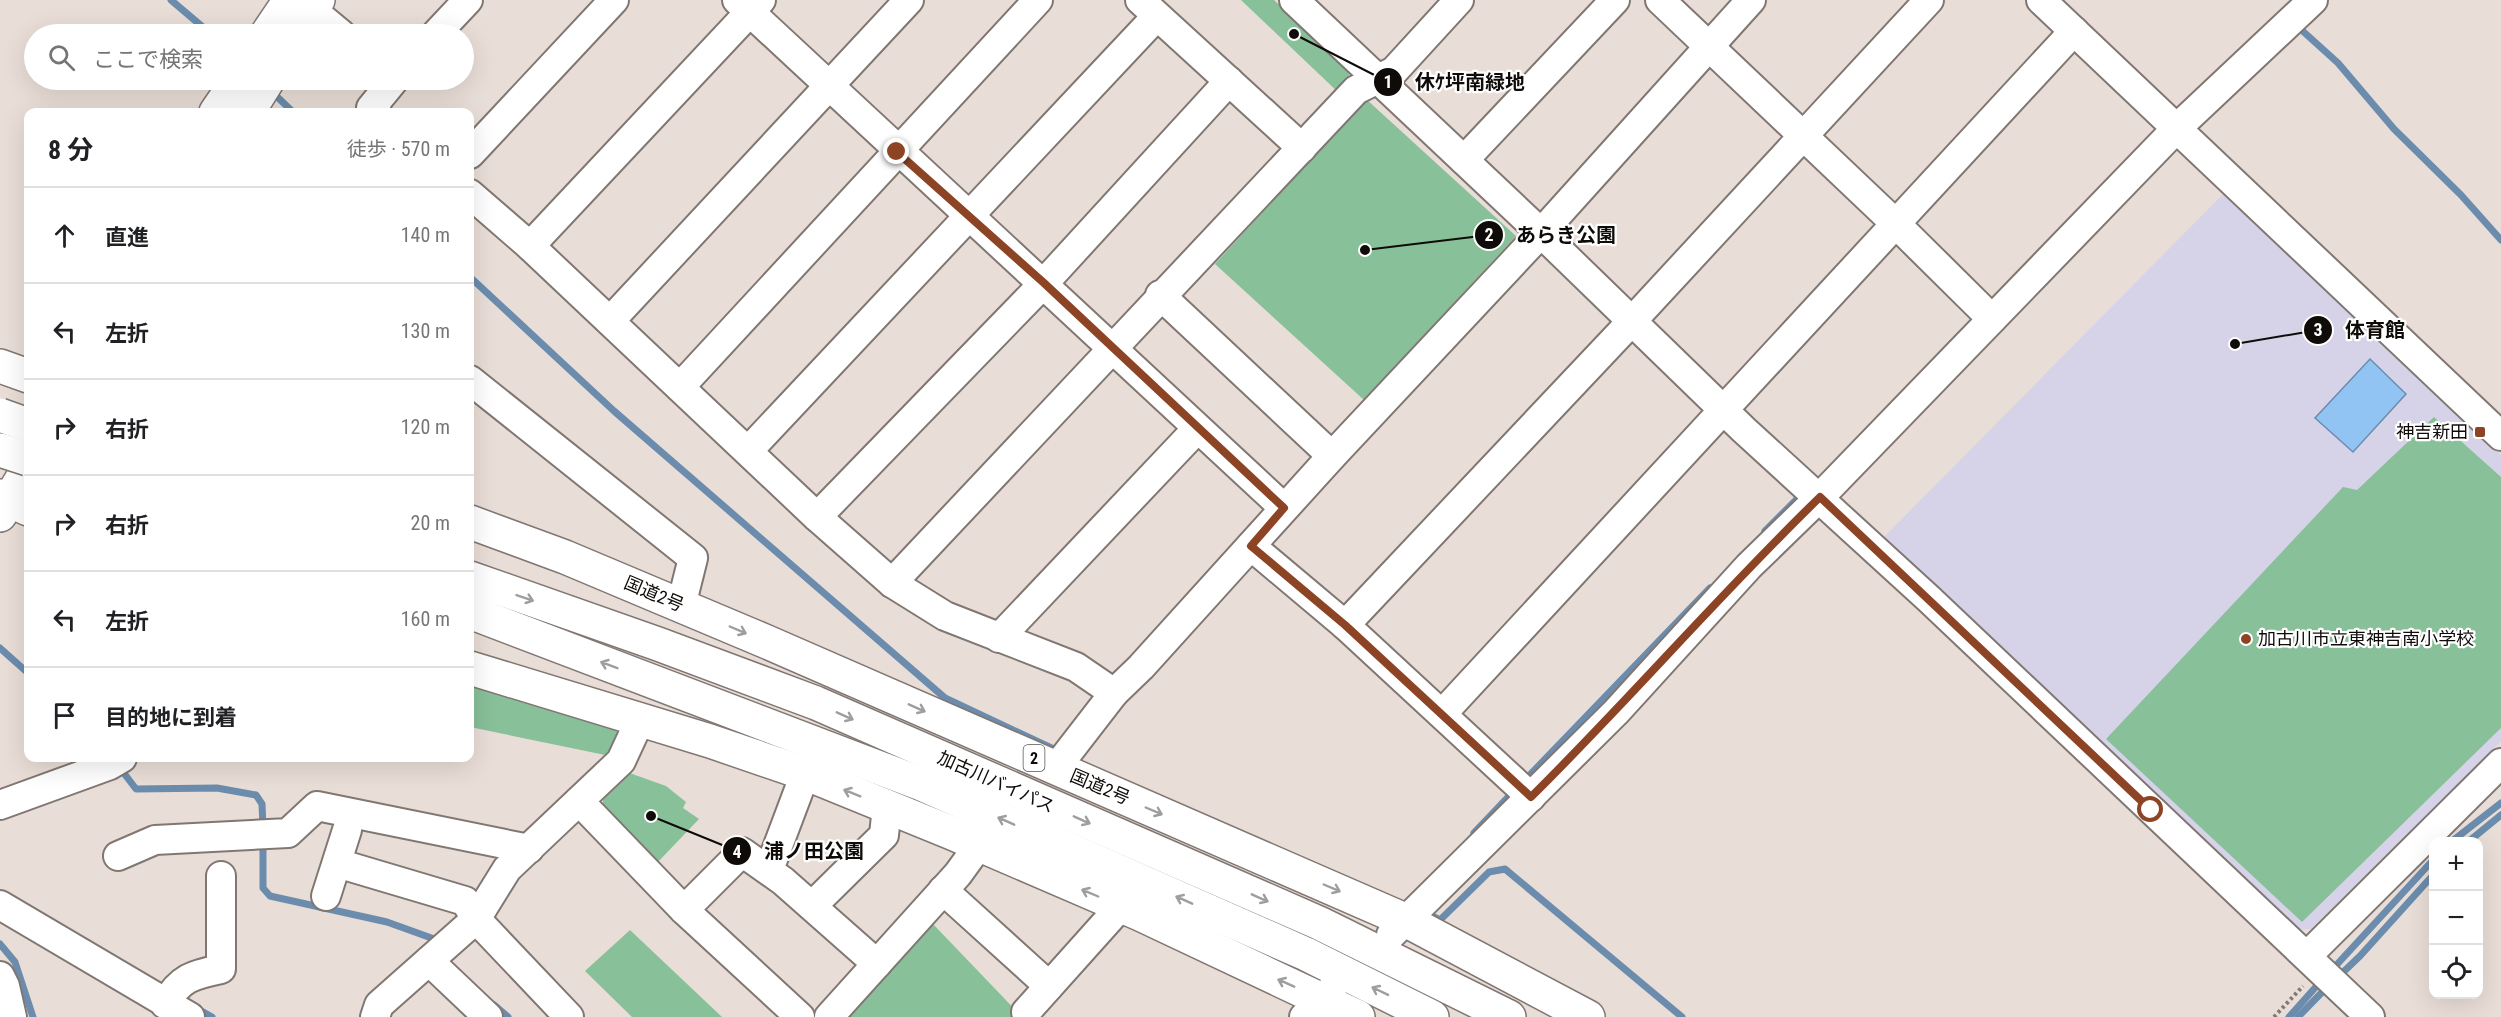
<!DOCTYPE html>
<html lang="ja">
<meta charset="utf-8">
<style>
:root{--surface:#fff;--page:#f2f2f2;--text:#202124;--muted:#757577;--line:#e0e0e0}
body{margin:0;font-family:"Roboto Condensed","Noto Sans JP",sans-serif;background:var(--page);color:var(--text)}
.controls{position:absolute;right:18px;bottom:18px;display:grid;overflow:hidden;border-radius:12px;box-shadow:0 6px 24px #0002}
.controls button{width:54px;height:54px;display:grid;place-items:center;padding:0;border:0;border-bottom:2px solid var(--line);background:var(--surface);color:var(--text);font:30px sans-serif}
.stop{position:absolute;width:18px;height:18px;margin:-14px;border:4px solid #8d4425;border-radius:50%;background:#fff}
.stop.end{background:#8d4425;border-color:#fff;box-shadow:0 2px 6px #0008}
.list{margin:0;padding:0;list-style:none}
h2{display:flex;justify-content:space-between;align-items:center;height:78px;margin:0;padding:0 24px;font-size:26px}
h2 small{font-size:20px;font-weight:400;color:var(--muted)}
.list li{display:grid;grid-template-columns:39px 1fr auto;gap:18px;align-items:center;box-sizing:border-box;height:96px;padding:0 24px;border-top:2px solid var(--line)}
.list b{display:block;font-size:22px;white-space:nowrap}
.list em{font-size:20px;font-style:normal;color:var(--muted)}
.icon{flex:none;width:33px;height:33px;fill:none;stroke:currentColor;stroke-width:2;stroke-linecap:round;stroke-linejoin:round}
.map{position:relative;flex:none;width:2501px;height:1017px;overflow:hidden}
.search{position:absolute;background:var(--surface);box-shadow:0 6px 24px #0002;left:24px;top:24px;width:450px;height:66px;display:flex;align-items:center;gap:15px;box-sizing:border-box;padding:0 21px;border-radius:33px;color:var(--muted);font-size:22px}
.panel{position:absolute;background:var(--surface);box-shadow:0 6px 24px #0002;left:24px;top:108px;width:450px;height:654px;border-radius:12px}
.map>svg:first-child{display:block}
.education{fill:#d6d3e9}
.green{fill:#88c09a}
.water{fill:#92c4f3;stroke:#6b8cad;stroke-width:1.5}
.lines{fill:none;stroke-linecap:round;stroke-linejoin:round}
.stream{stroke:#6b8cad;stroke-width:7}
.minor-casing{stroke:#817772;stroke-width:32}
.major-casing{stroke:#817772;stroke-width:36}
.highway-casing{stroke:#817772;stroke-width:36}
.path{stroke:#817974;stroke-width:4;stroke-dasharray:3 3;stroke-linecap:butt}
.minor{stroke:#fff;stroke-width:28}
.major{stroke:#fff;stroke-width:33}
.highway{stroke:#fff;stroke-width:33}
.highway-bridge-casing{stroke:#817772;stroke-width:36;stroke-linecap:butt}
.highway-bridge{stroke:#fff;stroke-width:33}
.oneway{stroke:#9f9d9d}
.route{stroke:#8d4425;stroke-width:8}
.poi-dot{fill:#8d4425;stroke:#fff;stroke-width:2}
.labels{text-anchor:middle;stroke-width:4.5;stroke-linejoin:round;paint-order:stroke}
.shield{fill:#fff;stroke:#575453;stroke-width:1.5}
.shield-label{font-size:16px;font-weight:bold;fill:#0f0b09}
.poi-label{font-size:18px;fill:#0f0b09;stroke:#fff;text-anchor:end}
.street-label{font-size:18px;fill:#0f0b09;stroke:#fff}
.leader{fill:none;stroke:#0f0b09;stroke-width:2}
.callout-dot{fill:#0f0b09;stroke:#fff;stroke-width:2}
.mark-label{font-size:18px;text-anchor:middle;font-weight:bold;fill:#fff}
.callout-label{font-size:20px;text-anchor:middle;font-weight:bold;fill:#0f0b09;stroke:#fff;stroke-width:4.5;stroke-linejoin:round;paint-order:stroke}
</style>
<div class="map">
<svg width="2501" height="1017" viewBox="0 0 2501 1017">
<rect width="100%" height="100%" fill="#e9ded7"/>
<!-- education -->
<polygon class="education" points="2225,192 2501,455 2501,741 2316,929 2297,929 1884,537"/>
<!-- green -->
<g class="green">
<polygon points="1241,0 1274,0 1348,68 1350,83 1340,94"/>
<polygon points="1366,99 1516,236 1364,400 1215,264"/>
<polygon points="2434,417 2501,477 2501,728 2302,922 2106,739 2343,487 2357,490"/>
<polygon points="470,676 615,726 619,741 605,755 470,727"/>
<polygon points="624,771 666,786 686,802 683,808 699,819 656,864 603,813 603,797"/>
<polygon points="932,923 1022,1017 847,1017"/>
<polygon points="630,930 722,1017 632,1017 585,971"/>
</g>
<!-- water -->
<polygon class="water" points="2370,359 2406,394 2353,452 2315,418"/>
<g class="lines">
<!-- stream -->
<g class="stream">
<polyline points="171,0 211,34"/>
<polyline points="2296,25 2338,63 2394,129 2461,195 2501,240"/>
<polyline points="271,91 293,112"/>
<polyline points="470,277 614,411 945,698 1060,752"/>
<polyline points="1765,531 1804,492"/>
<polyline points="0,648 28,673"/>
<polyline points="120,768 136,789 217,788 256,795 262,804 263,827"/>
<polyline points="1524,781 1710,588"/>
<polyline points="1474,833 1514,791"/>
<polyline points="263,841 263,888 270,896 387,922 437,940 439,944"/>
<polyline points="2451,842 2501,803"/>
<polyline points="2468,842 2501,815"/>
<polyline points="1430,915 1440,920 1489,872 1505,869 1682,1017"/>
<polyline points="0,944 15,962 33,1017"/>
<polyline points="2330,972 2434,859"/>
<polyline points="2337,978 2360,956 2434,874"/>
<polyline points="494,1005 508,1017"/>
<polyline points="196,1008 212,1017"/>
<polyline points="2289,1017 2322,980"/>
<polyline points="2298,1017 2329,985"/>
</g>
<defs>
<g id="minor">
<polyline points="737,0 1284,508"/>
<polyline points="1140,0 1302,148"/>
<polyline points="1294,0 1541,233 1744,430 1929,599 2370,1017"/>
<polyline points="1660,0 1896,224 1992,319"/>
<polyline points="2041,0 2501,436"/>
<polyline points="312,10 341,34"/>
<polyline points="436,34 468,0"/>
<polyline points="377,112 371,108 394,80"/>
<polyline points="470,154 614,0"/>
<polyline points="1464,160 1615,0"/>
<polyline points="470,194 530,246 817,517 892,583 945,616 1076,667 1114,693"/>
<polyline points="530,246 761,0"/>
<polyline points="1160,295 1332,456"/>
<polyline points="610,321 909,0"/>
<polyline points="470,380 693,558 681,606"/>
<polyline points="680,387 1038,0"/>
<polyline points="749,450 1156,17"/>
<polyline points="817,517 1044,283 1229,81"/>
<polyline points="1251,546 1345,625 1531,797"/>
<polyline points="892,583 1356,90 1394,71 1459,0"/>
<polyline points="1345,625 1632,321 1929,0"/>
<polyline points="999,638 1197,429"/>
<polyline points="1442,714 2074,31"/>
<polyline points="1056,768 1114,693 1141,667 1332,456 1541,233 1751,0"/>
<polyline points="579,801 684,910 800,1017"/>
<polyline points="0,805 110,765 122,758"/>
<polyline points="118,856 155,840 288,833 317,806 529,849"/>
<polyline points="773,859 805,774"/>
<polyline points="337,863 465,901 476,919 569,1017"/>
<polyline points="943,890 1049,986"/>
<polyline points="326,896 347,830"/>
<polyline points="0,905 190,1017"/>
<polyline points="812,906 884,835 887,806"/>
<polyline points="684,910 742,852 783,881 877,964"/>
<polyline points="1391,935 1616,712 1749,566 1820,497 2176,129 2313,0"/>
<polyline points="2308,955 2501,763"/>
<polyline points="429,961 488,1017"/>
<polyline points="0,976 5,986 12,1017"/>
<path d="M 165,1004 C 180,978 192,975 221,969 L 221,876"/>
<polyline points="1026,1012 1121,906"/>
<polyline points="375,1017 379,1005 476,919 507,869 621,761 640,720"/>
<polyline points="829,1017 958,874 979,845"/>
<polyline points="1304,1017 1332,989"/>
</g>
<g id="major">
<polyline points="267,34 290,0"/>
<polyline points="296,34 318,0"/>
<polyline points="216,112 238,80"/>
<polyline points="248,112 268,80"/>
<polyline points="0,515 28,469"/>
</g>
<g id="highway">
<polyline points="0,366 28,376"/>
<polyline points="0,496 28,509"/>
<polyline points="470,522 565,557 767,642 1407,921 1588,1017"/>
<polyline points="470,578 658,644 816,703 1319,923 1509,1017"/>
<polyline points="470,612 919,783 1306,954 1432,1017"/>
<polyline points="470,668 710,741 812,776 952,833 1140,914 1358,1017"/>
</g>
</defs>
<!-- minor casing -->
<use href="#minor" class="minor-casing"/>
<!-- major casing -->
<use href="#major" class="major-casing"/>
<!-- highway casing -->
<use href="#highway" class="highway-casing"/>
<!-- path -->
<polyline class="path" points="2274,1017 2303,986"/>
<!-- minor -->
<use href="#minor" class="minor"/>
<!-- major -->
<use href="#major" class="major"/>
<!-- highway -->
<use href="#highway" class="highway"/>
<defs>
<g id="highway-bridge">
<polyline points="0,415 28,425"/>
<polyline points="0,450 28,459"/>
</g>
</defs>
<!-- highway-bridge casing -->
<use href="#highway-bridge" class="highway-bridge-casing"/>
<!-- highway-bridge -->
<use href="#highway-bridge" class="highway-bridge"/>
</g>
<!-- one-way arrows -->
<defs><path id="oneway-shaft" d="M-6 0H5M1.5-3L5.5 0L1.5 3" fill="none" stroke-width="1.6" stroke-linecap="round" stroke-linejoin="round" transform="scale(1.5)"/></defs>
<g class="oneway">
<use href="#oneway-shaft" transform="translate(525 598) rotate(19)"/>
<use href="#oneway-shaft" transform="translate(738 630) rotate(23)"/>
<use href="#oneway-shaft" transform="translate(609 665) rotate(-159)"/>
<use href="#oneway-shaft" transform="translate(917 708) rotate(24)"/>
<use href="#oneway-shaft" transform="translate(845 716) rotate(24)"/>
<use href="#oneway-shaft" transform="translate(852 793) rotate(-158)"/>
<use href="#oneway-shaft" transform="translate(1154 811) rotate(23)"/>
<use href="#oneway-shaft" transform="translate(1082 820) rotate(24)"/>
<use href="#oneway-shaft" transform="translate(1006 821) rotate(-156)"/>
<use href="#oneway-shaft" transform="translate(1332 888) rotate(23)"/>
<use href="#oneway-shaft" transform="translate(1090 893) rotate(-157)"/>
<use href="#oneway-shaft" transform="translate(1260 898) rotate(24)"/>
<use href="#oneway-shaft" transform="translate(1184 900) rotate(-156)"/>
<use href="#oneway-shaft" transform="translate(1286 983) rotate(-156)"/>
<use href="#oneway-shaft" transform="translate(1380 991) rotate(-154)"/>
</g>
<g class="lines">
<!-- route -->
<path class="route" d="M 897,152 L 1044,283 L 1284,508 L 1251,546 L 1345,625 L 1531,797 C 1630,699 1720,594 1820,497 L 2151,810"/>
</g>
<!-- markers -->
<g class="poi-dot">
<rect x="2474" y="426" width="12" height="12" rx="3"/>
<circle cx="2246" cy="639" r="6"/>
</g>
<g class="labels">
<!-- shield labels -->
<rect class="shield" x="1023.5" y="745" width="21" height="26" rx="4.5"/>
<g class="shield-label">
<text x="1034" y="764">2</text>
</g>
<!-- poi labels -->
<g class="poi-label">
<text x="2468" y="438">神吉新田</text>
<text x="2258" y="645" text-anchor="start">加古川市立東神吉南小学校</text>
</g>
<!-- street labels -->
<g class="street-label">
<text transform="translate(654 594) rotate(23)" y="6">国道2号</text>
<text transform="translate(996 782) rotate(24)" y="6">加古川バイパス</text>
<text transform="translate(1100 787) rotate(23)" y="6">国道2号</text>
</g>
</g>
<!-- callouts -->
<path class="leader" d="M1294 34L1388 82M1365 250L1489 235M2235 344L2318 330M651 816L737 851"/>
<g class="callout-dot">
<circle cx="1294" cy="34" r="6"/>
<circle cx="1365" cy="250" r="6"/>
<circle cx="2235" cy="344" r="6"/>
<circle cx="651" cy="816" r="6"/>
<circle cx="1388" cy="82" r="15"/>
<circle cx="1489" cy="235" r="15"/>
<circle cx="2318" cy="330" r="15"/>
<circle cx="737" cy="851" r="15"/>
</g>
<g class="mark-label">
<text x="1388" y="88">1</text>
<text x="1489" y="241">2</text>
<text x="2318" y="336">3</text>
<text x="737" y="858">4</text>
</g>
<g class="callout-label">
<text x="1470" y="89">休ｹ坪南緑地</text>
<text x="1566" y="242">あらき公園</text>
<text x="2375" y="337">体育館</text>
<text x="814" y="858">浦ノ田公園</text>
</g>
</svg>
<div class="controls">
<button>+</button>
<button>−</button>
<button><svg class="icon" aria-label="locate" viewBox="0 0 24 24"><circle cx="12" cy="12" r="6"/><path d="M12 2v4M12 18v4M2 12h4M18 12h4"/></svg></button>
</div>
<div class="stop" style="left:2151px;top:810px"></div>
<div class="stop end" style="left:897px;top:152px"></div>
<div class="search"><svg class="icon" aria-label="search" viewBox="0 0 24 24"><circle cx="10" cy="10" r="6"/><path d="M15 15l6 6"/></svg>ここで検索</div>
<section class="panel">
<h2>8 分<small>徒歩 · 570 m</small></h2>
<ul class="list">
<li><svg class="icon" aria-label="ahead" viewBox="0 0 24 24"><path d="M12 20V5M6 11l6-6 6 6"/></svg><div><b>直進</b></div><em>140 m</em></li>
<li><svg class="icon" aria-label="left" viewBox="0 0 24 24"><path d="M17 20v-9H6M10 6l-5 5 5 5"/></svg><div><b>左折</b></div><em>130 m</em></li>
<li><svg class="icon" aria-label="right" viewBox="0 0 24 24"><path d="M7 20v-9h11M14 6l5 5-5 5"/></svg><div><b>右折</b></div><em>120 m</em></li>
<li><svg class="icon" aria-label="right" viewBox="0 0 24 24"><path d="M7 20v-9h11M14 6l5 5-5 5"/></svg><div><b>右折</b></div><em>20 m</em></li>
<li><svg class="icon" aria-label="left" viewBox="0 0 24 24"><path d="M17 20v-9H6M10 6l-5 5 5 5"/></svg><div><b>左折</b></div><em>160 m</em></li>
<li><svg class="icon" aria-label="arrive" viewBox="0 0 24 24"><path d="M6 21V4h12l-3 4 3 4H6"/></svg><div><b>目的地に到着</b></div></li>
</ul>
</section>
</div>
